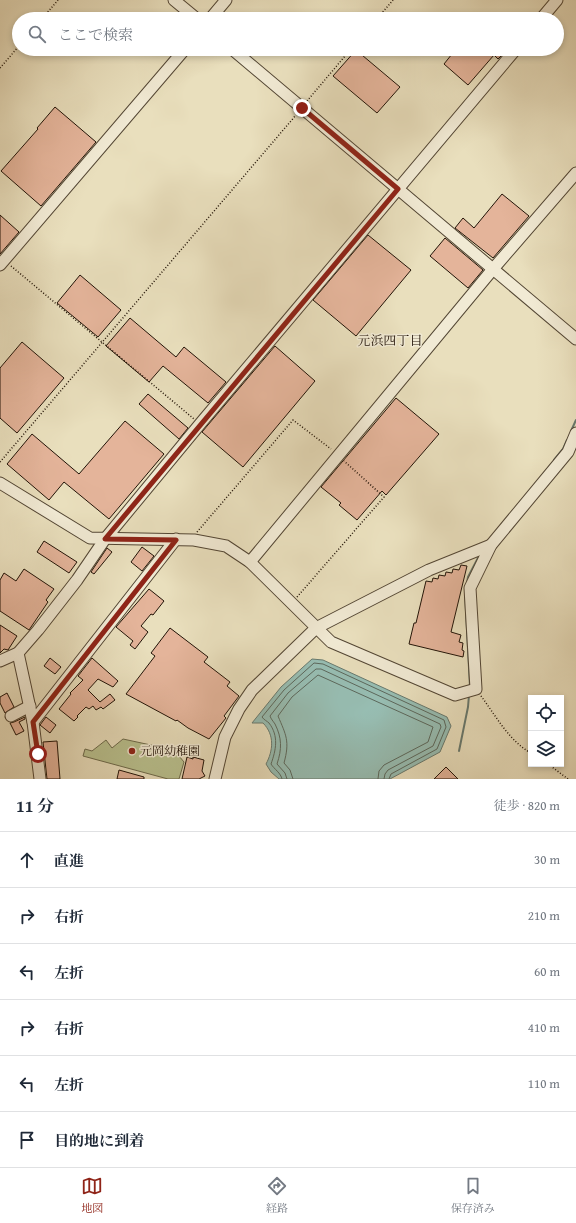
<!DOCTYPE html>
<html lang="ja">
<meta charset="utf-8">
<style>
:root{--surface:#fff;--page:#f6f6f7;--text:#1f2937;--muted:#747a83;--line:#e0e1e3;--accent:#8f2418}
body{margin:0;font-family:"Gentium Book Plus","Noto Serif JP",serif;background:var(--page);color:var(--text)}
.controls{position:absolute;right:12px;bottom:12px;display:grid;overflow:hidden;border-radius:0px;box-shadow:0 2px 6px #0003}
.controls button{width:36px;height:36px;display:grid;place-items:center;padding:0;border:0;border-bottom:1px solid var(--line);background:var(--surface);color:var(--text);font:20px sans-serif}
.stop{position:absolute;width:12px;height:12px;margin:-9px;border:3px solid #8f2418;border-radius:50%;background:#fff}
.stop.end{background:#8f2418;border-color:#fff;box-shadow:0 1px 4px #0008}
.list{margin:0;padding:0;list-style:none}
h2{display:flex;justify-content:space-between;align-items:center;height:52px;margin:0;padding:0 16px;font-size:17px}
h2 small{font-size:13px;font-weight:400;color:var(--muted)}
.list li{display:grid;grid-template-columns:26px 1fr auto;gap:12px;align-items:center;box-sizing:border-box;height:56px;padding:0 16px;border-top:1px solid var(--line)}
.list b{display:block;font-size:15px;white-space:nowrap}
.list em{font-size:13px;font-style:normal;color:var(--muted)}
.icon{flex:none;width:22px;height:22px;fill:none;stroke:currentColor;stroke-width:2;stroke-linecap:round;stroke-linejoin:round}
.map{position:relative;flex:none;width:576px;height:779px;overflow:hidden}
.search{position:absolute;background:var(--surface);box-shadow:0 2px 6px #0003;left:12px;right:12px;top:12px;height:44px;display:flex;align-items:center;gap:10px;box-sizing:border-box;padding:0 14px;border-radius:22px;color:var(--muted);font-size:15px}
.sheet{height:388px;background:var(--surface)}
nav{display:flex;justify-content:space-around;align-items:center;box-sizing:border-box;height:56px;border-top:1px solid var(--line);background:var(--surface);font-size:11px;color:var(--muted)}
nav a{display:grid;justify-items:center;gap:2px}
nav .on{color:var(--accent)}
.map>svg:first-child{display:block}
.green{fill:#b9c18f;stroke:#6d6a4b}
.water{fill:#97bdb2;stroke:#68796e}
.lines{fill:none;stroke-linecap:round;stroke-linejoin:round}
.shore{stroke:#5c685c;stroke-width:1}
.stream{stroke:#68796e;stroke-width:2}
.building{fill:#e4b49a;stroke:#211307}
.minor-casing{stroke:#534634;stroke-width:13}
.path{stroke:#211307;stroke-width:1.5;stroke-dasharray:1 2;stroke-linecap:butt}
.minor{stroke:#f1ead4;stroke-width:11}
.route{stroke:#8f2418;stroke-width:5}
.poi-dot{fill:#8f2418;stroke:#f1ead4;stroke-width:1.5}
.labels{text-anchor:middle;stroke-width:3;stroke-linejoin:round;paint-order:stroke}
.poi-label{font-size:12px;fill:#211307;stroke:#f1ead4;text-anchor:start}
.neighbourhood-label{font-size:13px;fill:#211307;stroke:#f1ead4}
</style>
<div class="map">
<svg width="576" height="779" viewBox="0 0 576 779">
<rect width="100%" height="100%" fill="#e9dfbd"/>
<filter id="stains"><feTurbulence type="fractalNoise" baseFrequency=".005" numOctaves="4"/><feColorMatrix values="0 0 0 0 .2 0 0 0 0 .09 0 0 0 0 .02 0 0 0 .5 -.17"/></filter>
<radialGradient id="worn" r=".72"><stop offset=".6" stop-color="#630" stop-opacity="0"/><stop offset="1" stop-color="#630" stop-opacity=".3"/></radialGradient>
<!-- green -->
<polygon class="green" points="123,739 174,750 184,762 179,779 168,779 83,756 85,749 92,751 106,740 112,748"/>
<!-- water -->
<path class="water" d="M 312,659 L 323,660 L 447,717 L 451,726 L 440,752 L 390,779 L 279,779 L 271,772 L 266,764 C 273,751 275,735 263,723 L 252,723 L 281,687 Z"/>
<g class="lines">
<!-- shore -->
<g class="shore">
<path d="M 282,779 C 281,773 274,769 271,764 C 276,750 279,736 269,723 C 267,721 264,720 262,717 L 284,690 L 314,663 L 323,664 L 444,720 L 446,727 L 437,749 L 391,774 L 389,779"/>
<path d="M 287,779 L 285,773 L 277,764 C 282,749 282,738 275,724 C 273,721 271,719 270,716 L 288,693 L 316,669 L 321,669 L 440,724 L 441,727 L 433,746 L 388,770 L 385,774 L 384,779"/>
<path d="M 293,779 L 290,770 L 284,763 C 290,741 286,735 278,716 L 292,697 L 318,675 L 433,727 L 428,742 L 384,765 L 379,771 L 378,779"/>
</g>
<!-- stream -->
<g class="stream">
<polyline points="571,431 576,420"/>
<polyline points="554,460 563,449 567,440"/>
<polyline points="467,583 468,577 480,554"/>
<polyline points="465,593 470,687"/>
<polyline points="459,751 468,707 469,695"/>
</g>
</g>
<!-- building -->
<g class="building">
<polygon points="456,49 499,49 498,50 503,54 498,59 494,55 468,85 444,64"/>
<polygon points="356,50 400,87 377,113 333,76"/>
<polygon points="55,107 96,142 41,206 1,171 38,129 37,128"/>
<polygon points="502,194 529,216 493,258 455,228 463,218 474,228"/>
<polygon points="0,215 19,232 0,254"/>
<polygon points="368,235 411,270 356,336 313,300"/>
<polygon points="445,238 483,270 468,288 430,256"/>
<polygon points="80,275 121,310 98,337 57,303"/>
<polygon points="130,318 176,357 184,347 226,382 208,403 163,366 149,382 106,346"/>
<polygon points="22,342 64,378 17,433 0,418 0,368"/>
<polygon points="275,346 315,381 243,467 202,432"/>
<polygon points="148,394 188,428 179,439 139,404"/>
<polygon points="396,398 439,434 386,495 382,491 357,520 339,505 341,503 321,487"/>
<polygon points="125,421 164,454 109,519 64,482 49,500 7,464 32,434 79,474"/>
<polygon points="44,541 77,562 69,573 37,552"/>
<polygon points="142,547 154,556 142,571 131,562"/>
<polygon points="107,548 112,552 94,574 91,572"/>
<polygon points="461,565 467,566 451,632 461,635 459,642 463,643 462,650 464,651 463,657 409,644 414,623 416,623 426,581 432,582 433,578 438,579 439,575 445,576 446,572 452,573 453,569 459,570"/>
<polygon points="24,569 54,589 46,600 48,602 29,630 0,611 0,580 4,573 16,581"/>
<polygon points="149,589 164,601 153,615 151,614 141,626 148,632 135,649 130,645 133,641 116,627"/>
<polygon points="0,625 17,636 8,650 4,649 0,653"/>
<polygon points="170,628 208,657 204,662 230,682 227,686 239,696 224,716 226,718 209,739 188,728 177,720 176,721 126,694 155,656 151,653"/>
<polygon points="50,658 61,667 55,674 44,666"/>
<polygon points="92,658 118,681 113,687 98,679 88,690 100,702 110,694 115,700 103,709 101,707 96,710 93,706 89,709 86,707 77,716 78,717 74,721 59,709 71,694 70,693 83,680 78,676"/>
<polygon points="7,693 14,707 5,713 0,703 0,697"/>
<polygon points="25,717 25,719 19,722 24,731 16,735 10,723 14,722"/>
<polygon points="46,717 56,725 50,733 40,725"/>
<polygon points="57,741 60,779 47,779 43,742"/>
<polygon points="187,757 193,759 193,757 204,760 202,771 205,776 199,779 182,779"/>
<polygon points="446,767 458,779 434,779"/>
<polygon points="119,770 144,777 144,779 117,779"/>
</g>
<g class="lines">
<defs>
<g id="minor">
<polyline points="174,0 197,19"/>
<polyline points="210,19 226,0"/>
<polyline points="541,19 557,0"/>
<polyline points="232,49 576,339"/>
<polyline points="0,265 185,49"/>
<polyline points="0,483 90,538 194,540 226,546 250,562 331,642 455,695 476,689 470,588 491,545 568,452 576,433"/>
<polyline points="250,562 493,269 576,173"/>
<polyline points="18,653 33,722 40,779"/>
<polyline points="0,661 18,653 38,630 77,580 105,539 200,424 516,49"/>
<polyline points="11,716 30,706"/>
<polyline points="33,722 176,539"/>
<polyline points="215,779 225,737 239,709 252,690 316,628 429,570 491,545"/>
</g>
</defs>
<!-- minor casing -->
<use href="#minor" class="minor-casing"/>
<!-- path -->
<g class="path">
<polyline points="42,19 58,0"/>
<polyline points="377,19 393,0"/>
<polyline points="0,68 19,46"/>
<polyline points="307,101 351,49"/>
<polyline points="11,266 194,419"/>
<polyline points="0,462 296,115"/>
<polyline points="197,532 293,420 331,449"/>
<polyline points="297,597 384,497 344,461"/>
<path d="M 481,696 C 496,716 509,741 531,753"/>
<polyline points="548,764 568,779"/>
</g>
<!-- minor -->
<use href="#minor" class="minor"/>
</g>
<g class="lines">
<!-- route -->
<polyline class="route" points="38,754 33,722 176,540 105,539 398,189 302,108"/>
</g>
<!-- markers -->
<circle class="poi-dot" cx="132" cy="751" r="4"/>
<g class="labels">
<!-- poi labels -->
<g class="poi-label">
<text x="140" y="755">元岡幼稚園</text>
</g>
<!-- neighbourhood labels -->
<g class="neighbourhood-label">
<text x="390" y="345">元浜四丁目</text>
</g>
</g>
<rect width="100%" height="100%" filter="url(#stains)"/>
<rect width="100%" height="100%" fill="url(#worn)"/>
</svg>
<div class="controls">
<button><svg class="icon" aria-label="locate" viewBox="0 0 24 24"><circle cx="12" cy="12" r="6"/><path d="M12 2v4M12 18v4M2 12h4M18 12h4"/></svg></button>
<button><svg class="icon" aria-label="layers" viewBox="0 0 24 24"><path d="M12 4l9 5-9 5-9-5zM3 14l9 5 9-5"/></svg></button>
</div>
<div class="stop" style="left:38px;top:754px"></div>
<div class="stop end" style="left:302px;top:108px"></div>
<div class="search"><svg class="icon" aria-label="search" viewBox="0 0 24 24"><circle cx="10" cy="10" r="6"/><path d="M15 15l6 6"/></svg>ここで検索</div>
</div>
<section class="sheet">
<h2>11 分<small>徒歩 · 820 m</small></h2>
<ul class="list">
<li><svg class="icon" aria-label="ahead" viewBox="0 0 24 24"><path d="M12 20V5M6 11l6-6 6 6"/></svg><div><b>直進</b></div><em>30 m</em></li>
<li><svg class="icon" aria-label="right" viewBox="0 0 24 24"><path d="M7 20v-9h11M14 6l5 5-5 5"/></svg><div><b>右折</b></div><em>210 m</em></li>
<li><svg class="icon" aria-label="left" viewBox="0 0 24 24"><path d="M17 20v-9H6M10 6l-5 5 5 5"/></svg><div><b>左折</b></div><em>60 m</em></li>
<li><svg class="icon" aria-label="right" viewBox="0 0 24 24"><path d="M7 20v-9h11M14 6l5 5-5 5"/></svg><div><b>右折</b></div><em>410 m</em></li>
<li><svg class="icon" aria-label="left" viewBox="0 0 24 24"><path d="M17 20v-9H6M10 6l-5 5 5 5"/></svg><div><b>左折</b></div><em>110 m</em></li>
<li><svg class="icon" aria-label="arrive" viewBox="0 0 24 24"><path d="M6 21V4h12l-3 4 3 4H6"/></svg><div><b>目的地に到着</b></div></li>
</ul>
</section>
<nav>
<a class="on"><svg class="icon" aria-label="map" viewBox="0 0 24 24"><path d="M3 6l6-2 6 2 6-2v14l-6 2-6-2-6 2zM9 4v14M15 6v14"/></svg>地図</a>
<a><svg class="icon" aria-label="directions" viewBox="0 0 24 24"><path d="M12 3l9 9-9 9-9-9zM9 14v-3h6M13 9l2 2-2 2"/></svg>経路</a>
<a><svg class="icon" aria-label="saved" viewBox="0 0 24 24"><path d="M7 4h10v16l-5-4-5 4z"/></svg>保存済み</a>
</nav>
